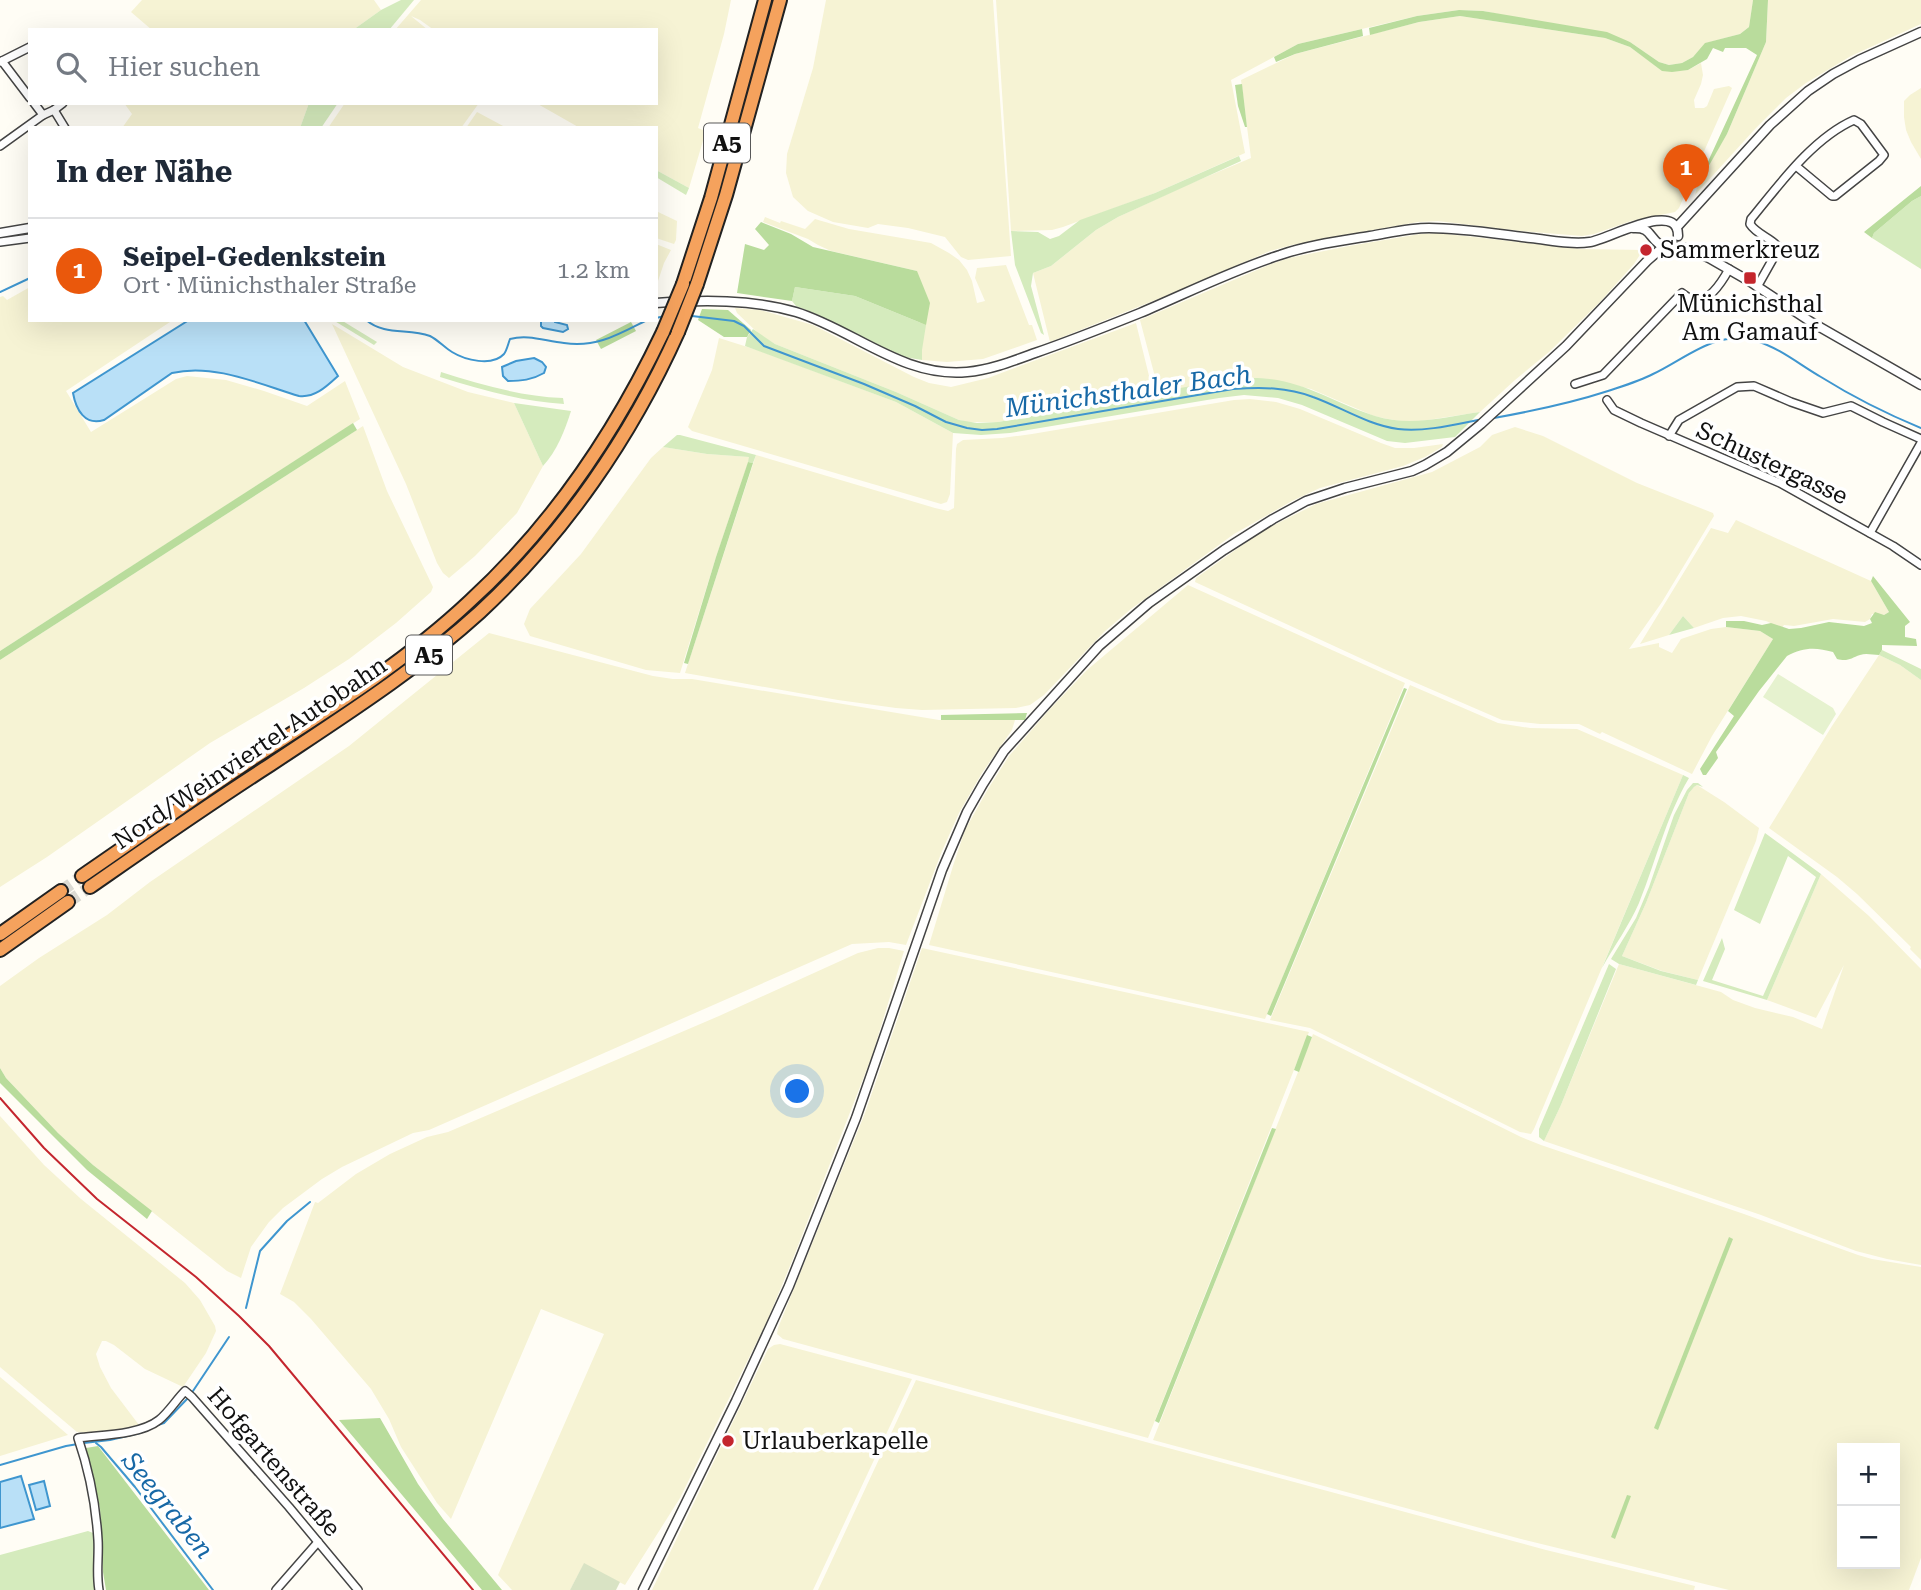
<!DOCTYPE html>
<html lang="de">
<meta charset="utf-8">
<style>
:root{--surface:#fff;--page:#f2f2f3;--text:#1f2937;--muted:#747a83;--line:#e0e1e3;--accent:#ea580c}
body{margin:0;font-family:"Roboto Serif",serif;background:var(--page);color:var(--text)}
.controls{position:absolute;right:21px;bottom:21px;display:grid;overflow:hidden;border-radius:0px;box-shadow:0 7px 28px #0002}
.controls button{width:63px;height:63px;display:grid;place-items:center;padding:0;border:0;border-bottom:2px solid var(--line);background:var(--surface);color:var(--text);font:35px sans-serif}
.you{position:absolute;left:798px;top:1092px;width:24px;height:24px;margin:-18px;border:5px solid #fff;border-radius:50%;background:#1a73e8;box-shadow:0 0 0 10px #1a73e833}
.badge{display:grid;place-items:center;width:46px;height:46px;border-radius:50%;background:var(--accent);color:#fff;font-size:23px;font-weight:700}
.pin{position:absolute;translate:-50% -58px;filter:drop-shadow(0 2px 4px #0008)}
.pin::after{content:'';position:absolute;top:37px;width:24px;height:21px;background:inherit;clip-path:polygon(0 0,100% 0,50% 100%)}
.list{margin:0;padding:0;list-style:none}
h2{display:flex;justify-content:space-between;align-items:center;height:91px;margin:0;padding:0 28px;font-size:30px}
h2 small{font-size:23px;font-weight:400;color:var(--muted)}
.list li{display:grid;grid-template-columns:46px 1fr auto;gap:21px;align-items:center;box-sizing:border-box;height:105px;padding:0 28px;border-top:2px solid var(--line)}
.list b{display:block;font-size:26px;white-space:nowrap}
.list p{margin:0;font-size:23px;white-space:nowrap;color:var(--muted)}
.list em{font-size:23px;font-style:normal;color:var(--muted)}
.icon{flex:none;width:38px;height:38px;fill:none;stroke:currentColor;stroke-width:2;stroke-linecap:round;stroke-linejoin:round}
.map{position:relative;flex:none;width:1921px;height:1590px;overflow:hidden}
.search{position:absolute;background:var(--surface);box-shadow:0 7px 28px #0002;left:28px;top:28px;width:630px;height:77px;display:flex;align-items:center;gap:18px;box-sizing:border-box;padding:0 24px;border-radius:0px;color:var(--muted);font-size:26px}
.panel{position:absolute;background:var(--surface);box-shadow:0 7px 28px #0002;left:28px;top:126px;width:630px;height:196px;border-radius:0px}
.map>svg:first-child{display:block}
.farmland{fill:#f6f3d4;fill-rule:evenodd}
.green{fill:#d5ebbd}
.forest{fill:#b9dc9c}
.cemetery{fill:#d9e3c4}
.pitch{fill:#e6f2cf}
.water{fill:#b9e0f7;stroke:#3f96cf;stroke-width:2}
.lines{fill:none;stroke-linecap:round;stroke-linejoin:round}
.stream{stroke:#3f96cf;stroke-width:2}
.motorway-tunnel{stroke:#dbdad3;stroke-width:12;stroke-dasharray:12 6;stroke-linecap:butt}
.minor-casing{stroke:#444;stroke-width:10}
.tertiary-casing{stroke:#444;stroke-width:11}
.motorway-casing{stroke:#222;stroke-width:16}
.minor{stroke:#fff;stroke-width:7}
.tertiary{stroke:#fff;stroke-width:8}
.motorway{stroke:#f5a25d;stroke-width:12}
.rail{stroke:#c4262e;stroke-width:2}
.motorway-bridge-casing{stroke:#222;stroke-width:16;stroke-linecap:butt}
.motorway-bridge{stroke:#f5a25d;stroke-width:12}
.poi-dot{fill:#c4262e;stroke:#fff;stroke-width:2.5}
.labels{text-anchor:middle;stroke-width:7;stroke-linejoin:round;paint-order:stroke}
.shield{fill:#fff;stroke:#585858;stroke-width:2}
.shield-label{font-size:23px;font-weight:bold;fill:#111}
.poi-label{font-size:24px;fill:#111;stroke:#fff;text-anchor:start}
.street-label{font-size:24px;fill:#111;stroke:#fff}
.water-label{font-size:26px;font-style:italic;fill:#1768a6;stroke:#fff}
</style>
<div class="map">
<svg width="1921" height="1590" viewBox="0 0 1921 1590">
<rect width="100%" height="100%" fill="#fffdf5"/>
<!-- farmland -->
<g class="farmland">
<polygon points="142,0 374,0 381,10 353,30 152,30 131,12"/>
<polygon points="421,0 731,0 724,34 698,128 705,131 705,134 689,188 656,170 656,128 580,128 536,103 656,103 656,30 434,30 420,20 411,16 428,30 395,30"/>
<polygon points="826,0 993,0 1011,256 968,260 961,257 945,237 908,228 878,224 868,228 833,222 808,211 793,197 786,173 787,154 813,68"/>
<polygon points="996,0 1753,0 1749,27 1740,34 1706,43 1693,57 1682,63 1669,65 1659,62 1630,42 1484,11 1459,10 1417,16 1298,44 1231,80 1245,153 1155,193 1063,227 1052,230 1011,231"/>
<polygon points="1768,0 1921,0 1921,24 1851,56 1806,83 1786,98 1755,129 1695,195 1699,180 1727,134 1766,42"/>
<polygon points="1460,16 1605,38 1630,47 1663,71 1688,70 1701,63 1703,75 1701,84 1694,100 1695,108 1704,108 1707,106 1714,89 1729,86 1732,88 1679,208 1675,212 1631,221 1594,234 1582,236 1520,231 1438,221 1418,222 1292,245 1270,251 1168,295 1050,342 1033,273 1051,266 1096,230 1118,217 1187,185 1251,158 1241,80 1295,54 1419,22"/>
<polygon points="1921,88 1921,159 1911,142 1906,130 1904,117 1904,101 1910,95"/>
<polygon points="124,103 309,103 300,128 122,128 132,114"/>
<polygon points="345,103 479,103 461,128 328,128"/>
<polygon points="477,112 505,127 505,128 466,128"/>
<polygon points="656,211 677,221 676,240 674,244 656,238"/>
<polygon points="765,217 780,223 781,221 805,229 815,219 849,229 931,243 949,253 959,260 967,270 972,281 977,303 985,301 975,278 977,268 1006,265 1029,325 1032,325 1037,340 983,359 947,362 922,360 917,271 831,251 818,245 808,239 763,222"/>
<polygon points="1438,233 1581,249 1643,250 1634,264 1599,303 1549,352 1515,380 1480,412 1421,421 1406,422 1388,419 1374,416 1311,389 1268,379 1247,378 1159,392 1140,320 1271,264 1289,258 1349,246 1420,234"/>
<polygon points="656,244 671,250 664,263 656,287"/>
<polygon points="30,287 30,320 173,320 66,391 91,432 176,379 187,376 226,380 264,391 307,406 345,381 360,419 0,651 0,297 3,296 7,300"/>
<polygon points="735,308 760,310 813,325 914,377 929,383 951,387 988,378 1136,323 1153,392 998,422 967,422 959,420 896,392 775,344 759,334 737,313"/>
<polygon points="332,324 403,367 468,392 514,403 543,466 517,513 475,556 449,578 443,573 437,563 406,484"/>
<polygon points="719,338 757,350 896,402 953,433 950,494 947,502 941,504 692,431 688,427 712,370"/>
<polygon points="1250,399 1276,402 1300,409 1381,443 1395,448 1414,448 1443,444 1442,447 1425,457 1403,466 1320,488 1292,501 1234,534 1131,609 1104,632 1044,695 1030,705 1016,708 922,710 896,708 838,700 685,673 756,455 935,508 948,511 954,508 956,449 957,444 963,440 1002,438 1032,434 1234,400"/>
<polygon points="363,426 387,491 433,587 431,592 396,623 349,659 304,688 210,743 47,857 0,887 0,660"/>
<polygon points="1515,427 1543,436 1637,483 1713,513 1714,516 1662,602 1629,649 1659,643 1659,647 1672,653 1681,639 1711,629 1726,627 1760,631 1773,639 1712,736 1692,774 1602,732 1600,734 1579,724 1540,724 1502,720 1384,669 1195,582 1196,578 1262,531 1316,504 1432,472 1480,447 1492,435"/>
<polygon points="663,447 707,454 750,457 716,557 680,673 646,670 530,636 524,624 530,609 581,554 651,458"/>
<polygon points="1736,520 1871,581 1889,612 1884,615 1872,614 1870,619 1865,622 1833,619 1794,626 1784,625 1782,628 1766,621 1741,616 1723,618 1694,628 1683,616 1669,635 1640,644 1711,528 1728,533"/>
<polygon points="1188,585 1405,683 1265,1019 929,945 953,866 965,830 988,789 1009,756 1050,709 1087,670"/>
<polygon points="489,633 653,676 673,679 692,679 939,720 1015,720 1012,730 982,773 959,813 942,851 906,945 889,942 852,944 429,1130 413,1133 342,1167 322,1179 283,1208 269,1222 251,1247 241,1278 227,1271 93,1165 58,1133 6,1078 0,1068 0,986 39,958 107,915 150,882 349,746"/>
<polygon points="1879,655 1900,665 1921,680 1921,960 1910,949 1911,947 1857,894 1837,877 1769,828 1832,726"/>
<polygon points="1410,685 1498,723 1530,728 1577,729 1683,775 1534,1129 1531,1134 1520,1132 1310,1028 1270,1020"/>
<polygon points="1697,785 1724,802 1759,828 1756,841 1698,980 1662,971 1622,956 1646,903 1689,793 1694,787"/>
<polygon points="1821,874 1869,916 1921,969 1921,1265 1887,1259 1856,1251 1761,1215 1544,1141 1561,1105 1619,964 1721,992 1733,1000 1755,1008 1793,1017 1822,1029 1844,965 1816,1018 1767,1000"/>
<polygon points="878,948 889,948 904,951 872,1056 792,1261 768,1319 680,1498 625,1585 584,1564 570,1590 512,1590 498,1575 604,1334 541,1309 451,1519 437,1503 401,1447 389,1419 371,1389 311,1319 294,1302 280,1294 315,1202 318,1203 356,1174 390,1154 427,1137 448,1132 719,1016 858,953"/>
<polygon points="922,948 1309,1032 1148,1438 783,1339 777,1334 778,1328 865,1113"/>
<path d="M 1313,1034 L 1521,1137 L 1541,1145 L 1744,1214 L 1858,1255 L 1872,1259 L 1921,1267 L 1921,1558 L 1909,1590 L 1729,1590 L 1521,1539 L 1153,1440 ZM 1842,1448 L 1895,1448 L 1895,1564 L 1842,1564 Z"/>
<polygon points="0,1116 44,1165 81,1199 185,1283 200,1300 215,1326 216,1331 206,1353 183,1387 145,1369 114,1345 106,1341 102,1341 96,1354 100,1367 111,1388 139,1425 116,1430 92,1433 77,1432 0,1367"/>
<polygon points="780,1344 912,1379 813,1590 652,1590 768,1349 774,1345"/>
<polygon points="0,1377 24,1397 68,1435 0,1456"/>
<polygon points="916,1380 1546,1550 1695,1586 1694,1590 818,1590"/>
</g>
<!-- green -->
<g class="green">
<polygon points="401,0 414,0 389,30 353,30 381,10"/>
<polygon points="309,103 338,103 321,128 300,128"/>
<polygon points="1239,156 1241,161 1118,217 1096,230 1051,266 1033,273 1031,286 1044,335 1041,333 1015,265 1011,231 1038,232 1050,239 1059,236 1080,220 1155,193"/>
<polygon points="656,170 689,188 686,195 656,177"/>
<polygon points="1921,196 1921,269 1872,238 1874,233 1912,201"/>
<polygon points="795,287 855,296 926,325 922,350 922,360 904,357 885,348 816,314 796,306 792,301"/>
<polygon points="333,320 341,320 377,342 374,345"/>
<path d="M 753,329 L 775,344 L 896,392 L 959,420 L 977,423 L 998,422 C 1061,411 1123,397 1186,387 C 1207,384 1229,378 1249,378 C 1301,377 1330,402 1375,416 C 1410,427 1445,417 1480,412 L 1455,437 L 1405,443 L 1387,441 L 1302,405 L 1278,398 L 1244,395 L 1219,398 L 1010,433 L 981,435 L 953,433 L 896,402 L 745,346 L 747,337 Z"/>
<path d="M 441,372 C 482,385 520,396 563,398 L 564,404 C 522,402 480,389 440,377 Z"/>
<path d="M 514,403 L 571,411 C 565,430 557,451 543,466 Z"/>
<polygon points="677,435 680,435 756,455 753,463 748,462 749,457 707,454 663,447"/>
<polygon points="1683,616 1694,628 1669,635"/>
<polygon points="1882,650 1921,669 1921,680 1900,665 1879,655"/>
<path d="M 1683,775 L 1689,778 C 1666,817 1656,861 1639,903 C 1629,926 1614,946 1602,968 Z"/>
<polygon points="1693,783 1698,783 1703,787 1697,785 1694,787 1689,793 1646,903 1622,956 1661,971 1698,980 1696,985 1619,964 1611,959 1636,918 1649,887 1674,815 1687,790"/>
<polygon points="1765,833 1821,874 1767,1000 1703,981 1722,938 1725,949 1712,980 1763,996 1816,877 1788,856 1760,924 1734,910"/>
<polygon points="1609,964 1616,969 1561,1105 1544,1141 1539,1137 1539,1129"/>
<path d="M 88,1531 L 93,1533 C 97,1552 92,1571 95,1590 L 0,1590 L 0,1555 Z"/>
</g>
<!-- forest -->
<g class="forest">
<polygon points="1753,0 1768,0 1766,42 1727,134 1707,169 1705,168 1757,55 1746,48 1725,48 1723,52 1713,48 1707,59 1688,70 1672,72 1662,71 1630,47 1605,38 1460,16 1419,22 1370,35 1369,28 1417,16 1459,10 1483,11 1607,32 1630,42 1659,62 1669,65 1682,63 1693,57 1705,43 1740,34 1749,27"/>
<polygon points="1362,29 1363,36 1295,54 1276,62 1274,57 1298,44"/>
<polygon points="1242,84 1247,127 1245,127 1238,106 1235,85"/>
<polygon points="1921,186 1921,196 1912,201 1874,233 1872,238 1864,232"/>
<polygon points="761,222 791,234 813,247 917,271 930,303 926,325 855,296 795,287 792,301 737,293 745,244 764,250 769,245 755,229"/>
<polygon points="702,309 728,310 751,330 747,337 724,337 698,320"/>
<polygon points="631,322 636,331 601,349 596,340"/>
<polygon points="353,423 357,430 0,660 0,651"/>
<polygon points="748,462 753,463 688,664 684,663 716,557"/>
<path d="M 1873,576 L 1910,622 L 1905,626 L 1905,637 L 1916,639 L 1917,646 L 1882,645 L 1882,650 L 1879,655 C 1873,655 1866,653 1860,655 C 1851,658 1848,662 1837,659 L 1833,652 C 1816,647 1803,647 1787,656 L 1759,691 L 1716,752 L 1718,758 L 1706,775 L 1703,775 L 1700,769 L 1734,716 L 1728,711 L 1773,639 L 1760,631 L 1726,627 L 1726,621 L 1744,621 L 1762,625 L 1771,623 L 1789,629 L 1801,628 L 1829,622 L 1864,626 L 1872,623 L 1870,619 L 1875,612 L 1884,615 L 1889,612 L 1871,581 Z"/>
<polygon points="1404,688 1407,689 1271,1016 1267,1014"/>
<polygon points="1027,713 1025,720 941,720 941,715"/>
<polygon points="1307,1035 1312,1037 1299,1072 1294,1070"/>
<polygon points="0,1068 6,1078 58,1133 93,1165 152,1211 147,1219 87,1170 0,1083"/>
<polygon points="1272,1128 1276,1129 1159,1423 1155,1421"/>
<polygon points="1729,1237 1733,1239 1658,1430 1654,1428"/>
<polygon points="380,1418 418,1484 443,1519 502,1590 482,1590 339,1420"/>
<polygon points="98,1446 209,1590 106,1590 103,1572 100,1508 86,1448"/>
<polygon points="1627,1495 1631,1496 1615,1539 1611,1537"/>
</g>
<!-- cemetery -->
<polygon class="cemetery" points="584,1563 620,1582 616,1590 570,1590"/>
<!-- pitch -->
<polygon class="pitch" points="1778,674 1833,708 1836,714 1823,735 1763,697"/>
<!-- water -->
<g class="water">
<path d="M 189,320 L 304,320 L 338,376 C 327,386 315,398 299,396 C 259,384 214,363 172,373 L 104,420 C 85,426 76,410 73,393 Z"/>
<polygon points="541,320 555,320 555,322 567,325 568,329 563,332 543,328 541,326"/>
<path d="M 534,358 L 542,362 L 546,367 L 544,373 C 532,380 521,381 508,381 L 503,376 L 502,367 L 516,361 Z"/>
<polygon points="21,1476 34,1519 0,1528 0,1482"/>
<polygon points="44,1481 50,1506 36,1510 29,1485"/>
</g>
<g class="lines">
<!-- stream -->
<g class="stream">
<polyline points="0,292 30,278"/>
<path d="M 692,316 L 734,321 L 744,326 L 764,346 L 864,384 L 915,406 L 946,422 L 967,428 L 982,430 L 997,429 L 1233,389 C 1261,387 1287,387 1313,397 C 1341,407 1368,425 1398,429 C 1424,432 1453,425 1478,420"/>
<polyline points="656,318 665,316"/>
<path d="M 366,320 C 385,336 408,328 430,336 C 438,340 445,348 452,352 C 465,360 492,367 504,354 C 507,350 508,344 510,339 C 528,334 545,341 564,343 C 597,348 619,334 647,320"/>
<path d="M 1494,418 C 1533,411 1571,403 1608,391 C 1623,386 1640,381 1653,374 C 1687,358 1716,329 1756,341 C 1780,348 1800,365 1821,377 C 1853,397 1887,414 1921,428"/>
<polyline points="246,1308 260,1251 287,1221 310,1202"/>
<polyline points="191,1394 229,1337"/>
<polyline points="155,1426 164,1423 187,1399"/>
<polyline points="84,1443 110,1440 140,1433"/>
<polyline points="96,1443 101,1447 135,1487 213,1590"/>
<polyline points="0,1465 66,1446 78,1444"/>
</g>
<!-- motorway-tunnel -->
<g class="motorway-tunnel">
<polyline points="61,891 82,876"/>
<polyline points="68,902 90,887"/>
</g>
<defs>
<g id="minor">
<polyline points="2,61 30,98"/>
<polyline points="0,62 30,47"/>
<polyline points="34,103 43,115"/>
<polyline points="54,110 65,128"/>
<polyline points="0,146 43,115 54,110 63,103"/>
<polyline points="0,242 30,238"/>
<path d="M 1757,287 L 1779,248 C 1772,238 1757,235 1750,224 L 1751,219 C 1779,185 1813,138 1854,120 L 1861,124 L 1884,155 L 1879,161 L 1835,196 L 1832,196 L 1796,166"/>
<path d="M 1575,384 L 1603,375 L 1682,293 L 1696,303 C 1710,299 1722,282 1729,269"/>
<polyline points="1607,400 1614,410 1641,423 1780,483 1893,546 1921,565"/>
<polyline points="1669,436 1679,420 1737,387 1754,386 1791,402 1823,413 1851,406 1883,422 1921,439"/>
<polyline points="1870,533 1921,443"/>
<path d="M 99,1590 C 96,1573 99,1557 98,1540 C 96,1506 89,1470 78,1438 C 101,1435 140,1435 159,1420 C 169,1412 176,1400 185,1391 L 192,1397 L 289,1507 L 358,1590"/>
<polyline points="276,1590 318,1542"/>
</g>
<g id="tertiary">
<polyline points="1677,227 1770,125 1808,91 1833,74 1859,60 1921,32"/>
<path d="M 1633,228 C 1651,227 1648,236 1659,244 L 1690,249 L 1709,258 L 1749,281 L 1811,322 L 1921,385"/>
<polyline points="0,233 30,228"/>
<path d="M 656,303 C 702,300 752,299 796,312 C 854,330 903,378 967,372 C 990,370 1013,361 1035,353 C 1070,341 1105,327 1140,313 C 1187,293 1233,270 1280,255 C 1309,245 1340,241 1370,236 C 1389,233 1409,228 1429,228 C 1463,228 1497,234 1531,238 C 1550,240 1571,245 1590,242 C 1609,239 1679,199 1678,236"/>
<polyline points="643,1590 736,1401 789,1286 856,1118 942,870 967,812 983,784 1004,751 1099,646 1149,603 1224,550 1273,519 1306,501 1345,488 1412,471 1425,465 1447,452 1481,424 1566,346 1647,261 1664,246"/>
</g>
<g id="motorway">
<polyline points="683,284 711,198 765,0"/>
<polyline points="697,284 726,195 780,0"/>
<path d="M 82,876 C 139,837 195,797 252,759 C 328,710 404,663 470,601 C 553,525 615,433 663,332"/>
<path d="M 90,887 C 149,846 209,804 270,765 C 342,717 415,671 480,612 C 564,534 631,437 678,332"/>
<polyline points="0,934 61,891"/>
<polyline points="0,950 68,902"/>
</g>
</defs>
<!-- minor casing -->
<use href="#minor" class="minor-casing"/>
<!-- tertiary casing -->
<use href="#tertiary" class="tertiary-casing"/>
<!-- motorway casing -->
<use href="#motorway" class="motorway-casing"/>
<!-- minor -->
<use href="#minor" class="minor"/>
<!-- tertiary -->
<use href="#tertiary" class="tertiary"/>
<!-- motorway -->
<use href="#motorway" class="motorway"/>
<!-- rail -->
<polyline class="rail" points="0,1098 44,1148 97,1199 196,1277 239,1316 269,1346 473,1590"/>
<defs>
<g id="motorway-bridge">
<polyline points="663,332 683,284"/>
<polyline points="678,332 697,284"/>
</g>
</defs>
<!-- motorway-bridge casing -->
<use href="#motorway-bridge" class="motorway-bridge-casing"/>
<!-- motorway-bridge -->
<use href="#motorway-bridge" class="motorway-bridge"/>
</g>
<!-- markers -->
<g class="poi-dot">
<circle cx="1646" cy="250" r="7"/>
<rect x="1743" y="271" width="14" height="14" rx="3.5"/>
<circle cx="728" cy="1441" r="7"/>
</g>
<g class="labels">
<!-- shield labels -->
<g class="shield">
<rect x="704" y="123.5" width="46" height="39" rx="5"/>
<rect x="406" y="635.5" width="46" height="39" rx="5"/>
</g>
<g class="shield-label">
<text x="727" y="151">A5</text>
<text x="429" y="663">A5</text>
</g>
<!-- poi labels -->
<g class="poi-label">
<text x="1660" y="258">Sammerkreuz</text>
<text x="1750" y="312" text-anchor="middle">Münichsthal<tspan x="1750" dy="28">Am Gamauf</tspan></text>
<text x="742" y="1449">Urlauberkapelle</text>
</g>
<!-- street labels -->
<g class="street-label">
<text transform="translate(1772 463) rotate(25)" y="8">Schustergasse</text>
<text transform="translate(250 753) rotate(-34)" y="8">Nord/Weinviertel Autobahn</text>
<text transform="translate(274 1462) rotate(49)" y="8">Hofgartenstraße</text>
</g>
<!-- water labels -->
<g class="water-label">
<text transform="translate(1128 391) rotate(-8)" y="9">Münichsthaler Bach</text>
<text transform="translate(168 1505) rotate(51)" y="9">Seegraben</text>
</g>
</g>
</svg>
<div class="controls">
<button>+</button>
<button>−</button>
</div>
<div class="you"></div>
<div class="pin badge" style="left:1686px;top:202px">1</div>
<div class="search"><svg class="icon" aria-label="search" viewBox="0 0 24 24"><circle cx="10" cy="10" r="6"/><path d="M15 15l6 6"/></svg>Hier suchen</div>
<section class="panel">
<h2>In der Nähe<small></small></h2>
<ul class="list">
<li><span class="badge">1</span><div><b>Seipel-Gedenkstein</b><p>Ort · Münichsthaler Straße</p></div><em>1.2 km</em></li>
</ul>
</section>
</div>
